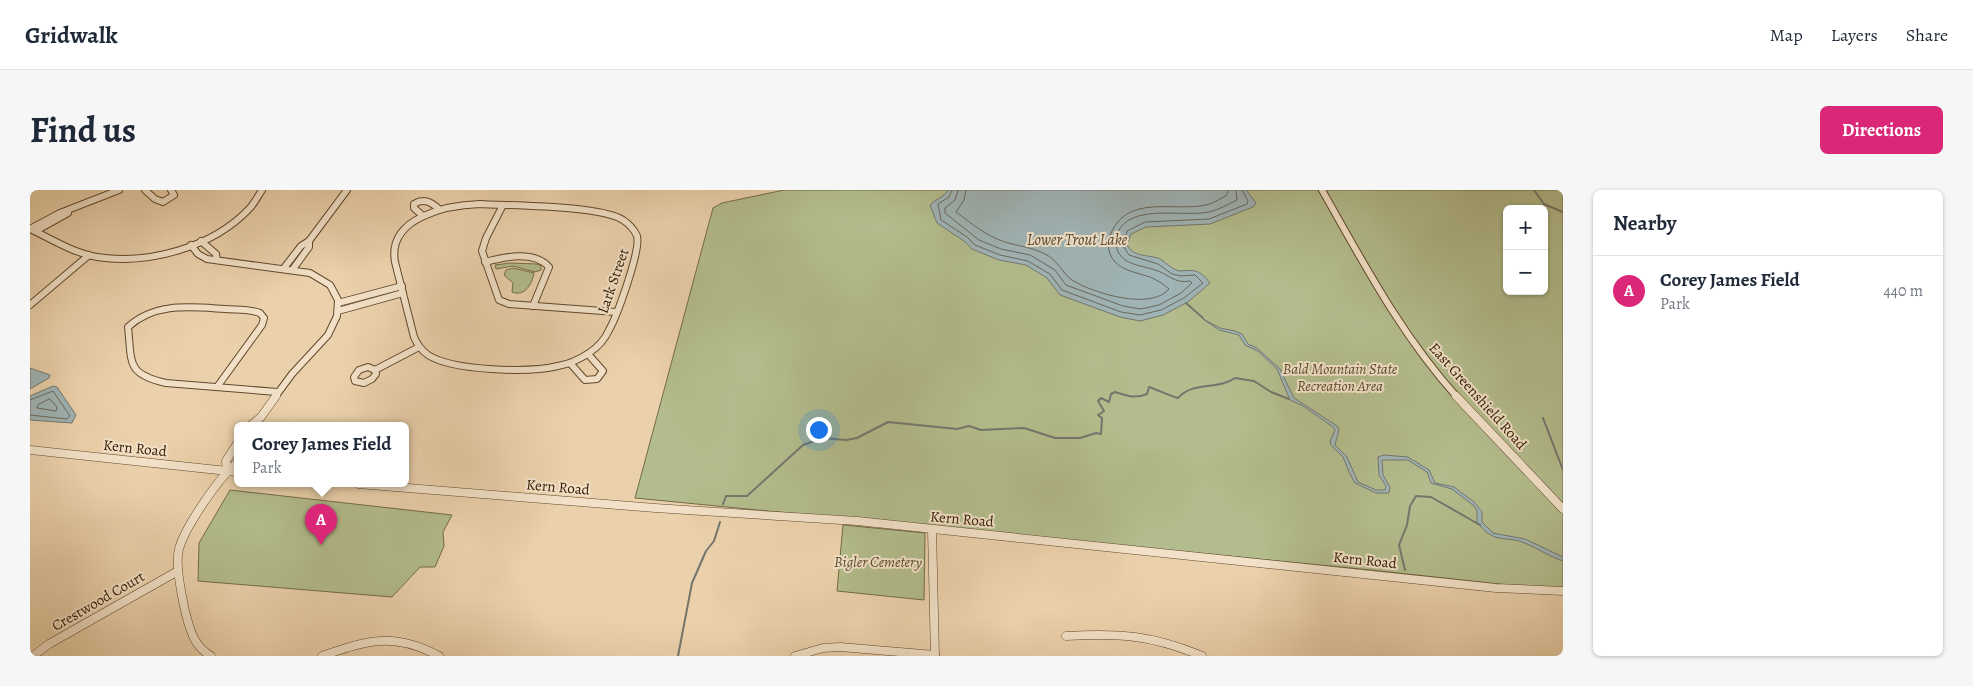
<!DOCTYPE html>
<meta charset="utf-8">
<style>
:root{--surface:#fff;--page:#f6f6f7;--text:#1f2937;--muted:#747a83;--line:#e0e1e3;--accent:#db2777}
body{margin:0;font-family:Alegreya,serif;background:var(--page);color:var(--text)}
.controls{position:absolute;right:15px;top:15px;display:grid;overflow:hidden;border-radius:8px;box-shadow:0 1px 4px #0004}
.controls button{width:45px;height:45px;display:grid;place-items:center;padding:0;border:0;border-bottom:1px solid var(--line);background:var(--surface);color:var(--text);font:25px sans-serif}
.you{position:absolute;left:788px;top:239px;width:18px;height:18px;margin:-12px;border:4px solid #fff;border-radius:50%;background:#1a73e8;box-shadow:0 0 0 8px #1a73e833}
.badge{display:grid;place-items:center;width:32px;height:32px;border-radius:50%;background:var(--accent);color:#fff;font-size:16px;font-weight:700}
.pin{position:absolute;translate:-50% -41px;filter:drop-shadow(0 1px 2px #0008)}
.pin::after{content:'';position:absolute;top:26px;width:18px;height:15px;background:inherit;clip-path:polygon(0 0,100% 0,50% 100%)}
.popup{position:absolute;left:204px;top:232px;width:175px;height:65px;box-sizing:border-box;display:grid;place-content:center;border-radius:8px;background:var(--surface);filter:drop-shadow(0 1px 4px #0005);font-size:16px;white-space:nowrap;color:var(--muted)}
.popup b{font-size:19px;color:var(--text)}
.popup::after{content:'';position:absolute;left:50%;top:100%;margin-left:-10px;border:10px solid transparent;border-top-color:var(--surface)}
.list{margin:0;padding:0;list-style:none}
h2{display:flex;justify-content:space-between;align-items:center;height:65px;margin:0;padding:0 20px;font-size:21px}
h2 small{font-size:16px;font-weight:400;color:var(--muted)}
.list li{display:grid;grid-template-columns:32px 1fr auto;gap:15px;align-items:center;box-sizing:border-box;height:70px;padding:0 20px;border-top:1px solid var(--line)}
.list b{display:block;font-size:19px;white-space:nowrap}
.list p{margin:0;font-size:16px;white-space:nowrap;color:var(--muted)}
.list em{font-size:16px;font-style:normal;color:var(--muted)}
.map{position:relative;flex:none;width:1533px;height:466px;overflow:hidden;border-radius:8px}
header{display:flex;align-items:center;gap:30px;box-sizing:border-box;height:70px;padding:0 25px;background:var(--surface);border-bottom:1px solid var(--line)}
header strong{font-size:24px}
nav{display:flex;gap:28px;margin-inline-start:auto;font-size:18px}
.intro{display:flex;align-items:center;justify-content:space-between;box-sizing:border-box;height:120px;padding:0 30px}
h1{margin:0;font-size:35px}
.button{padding:12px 22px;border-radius:8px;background:var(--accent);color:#fff;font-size:18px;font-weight:700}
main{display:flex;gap:30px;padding:0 30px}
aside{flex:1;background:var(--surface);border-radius:8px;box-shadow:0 1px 4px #0004}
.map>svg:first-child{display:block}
.green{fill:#b3bc8c;stroke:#736b46;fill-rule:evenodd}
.water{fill:#9fb4b6;stroke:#74766e}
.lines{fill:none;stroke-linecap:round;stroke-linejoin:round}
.shore{stroke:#69675c;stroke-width:1}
.stream{stroke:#74766e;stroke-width:2}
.minor-far1-casing{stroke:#61482c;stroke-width:8}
.minor-casing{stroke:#61482c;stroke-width:9}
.minor-far1{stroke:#f2e1c8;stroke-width:6}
.minor{stroke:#f2e1c8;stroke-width:8}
.labels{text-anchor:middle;stroke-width:4;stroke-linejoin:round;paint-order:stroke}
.street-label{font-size:15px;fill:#331a01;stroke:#f2e1c8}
.park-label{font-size:15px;font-style:italic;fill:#594b2b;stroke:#f2e1c8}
.water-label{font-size:16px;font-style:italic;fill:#534837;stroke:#f2e1c8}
</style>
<header>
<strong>Gridwalk</strong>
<nav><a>Map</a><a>Layers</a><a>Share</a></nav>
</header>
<div class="intro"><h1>Find us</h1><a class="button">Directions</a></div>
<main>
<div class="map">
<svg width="1533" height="466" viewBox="0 0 1533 466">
<rect width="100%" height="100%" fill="#ebd1ab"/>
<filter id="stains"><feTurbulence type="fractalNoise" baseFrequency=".004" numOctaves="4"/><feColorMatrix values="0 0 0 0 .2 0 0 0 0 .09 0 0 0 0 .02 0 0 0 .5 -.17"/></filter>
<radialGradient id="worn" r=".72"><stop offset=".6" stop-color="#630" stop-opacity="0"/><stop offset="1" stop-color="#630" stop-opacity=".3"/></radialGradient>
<!-- green -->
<g class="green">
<path d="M 754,0 L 1533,0 L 1533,401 L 1341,380 L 605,308 L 683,18 L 692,13 ZM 1477,19 L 1514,19 L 1514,101 L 1477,101 Z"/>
<polygon points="480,73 507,74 511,76 511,80 505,82 483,76 466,79 465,75"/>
<path d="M 483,78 L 504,83 C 502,94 495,107 482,102 L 483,93 L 474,85 L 476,80 Z"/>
<polygon points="200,300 422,325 413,342 414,356 405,377 390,377 362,407 168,391 169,353"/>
<polygon points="813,335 895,343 894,410 807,401"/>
</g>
<!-- water -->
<g class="water">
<path d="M 918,0 L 1216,0 L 1226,13 L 1223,17 L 1180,34 L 1116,37 L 1101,44 L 1097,54 C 1102,67 1118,65 1128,68 C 1135,71 1141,79 1149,81 C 1165,80 1169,79 1180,93 L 1158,112 L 1133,125 L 1110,131 L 1090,127 L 1030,105 L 1017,88 L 996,75 L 969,70 L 942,59 L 934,51 L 907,33 L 900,15 C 906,9 914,7 918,0 Z"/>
<path d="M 1173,129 L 1190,138 L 1205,141 L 1212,144 L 1218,154 L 1227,158 L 1250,179 L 1264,208 L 1307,236 L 1309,240 L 1305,255 L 1317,267 L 1328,292 L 1346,300 L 1355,300 L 1356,296 L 1349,285 L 1348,267 L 1354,265 L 1378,267 L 1399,280 L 1405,293 L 1424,297 L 1444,312 L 1452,322 L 1452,332 L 1463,343 L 1495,349 L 1533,367 L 1533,371 C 1520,367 1509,359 1497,354 C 1475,344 1465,356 1447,332 L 1447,321 L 1444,316 L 1422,299 L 1401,293 L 1397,282 L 1378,270 L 1352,270 L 1353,285 L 1360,297 L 1359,303 L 1346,303 L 1325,293 L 1320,284 L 1313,267 L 1301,255 L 1300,251 L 1305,240 L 1303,237 L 1273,216 L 1260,210 L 1247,179 L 1228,161 L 1215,155 L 1209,145 L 1189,140 Z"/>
<polygon points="0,178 20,185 19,188 0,199"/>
<polygon points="23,196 27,197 46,225 42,233 0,230 0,206"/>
</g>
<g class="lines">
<!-- shore -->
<g class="shore">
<polyline points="922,0 919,7 908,14 911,30 937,47 945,55 970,65 998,71 1020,84 1032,100 1091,122 1110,125 1131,120 1154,108 1173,93 1165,85 1151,86 1142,84 1128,74 1099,65 1093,56 1097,41 1115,32 1179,29 1217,14 1218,11 1212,0"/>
<path d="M 928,0 L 925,10 L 915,18 L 915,23 L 949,50 L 971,59 L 1000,65 L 1025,80 L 1036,95 L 1093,116 L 1111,119 L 1129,115 L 1151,103 L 1162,93 L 1160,91 C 1144,94 1139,84 1125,80 C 1111,75 1089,75 1086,55 C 1086,49 1087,42 1091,37 C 1108,15 1154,27 1179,22 C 1189,20 1198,14 1207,10 L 1206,0"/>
<path d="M 936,0 L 934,10 L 926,22 C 941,33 956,46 975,52 C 988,56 1001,57 1015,64 C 1028,70 1032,83 1042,90 C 1062,103 1121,121 1139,99 C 1133,94 1127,90 1120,87 C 1108,83 1094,81 1085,72 C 1078,64 1076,53 1081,43 C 1098,4 1143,22 1176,15 C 1184,13 1190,9 1197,5 L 1198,0"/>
<polygon points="20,209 27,217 26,221 7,218 8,215"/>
<polyline points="0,210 23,201 40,226 37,229 0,225"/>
</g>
<!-- stream -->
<g class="stream">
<polyline points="1504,0 1514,14 1533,22"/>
<polyline points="1156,113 1173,128"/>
<polyline points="1513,228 1533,280"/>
<path d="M 693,314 L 696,306 L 717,306 L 773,255 L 793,248 L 816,250 L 827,248 L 858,232 L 927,239 L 939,236 L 951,240 L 994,238 L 1025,248 L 1050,248 L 1066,243 L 1071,244 L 1072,228 L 1068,225 L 1074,221 L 1068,211 L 1071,208 L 1079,212 L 1081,204 L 1085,202 C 1098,206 1104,209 1117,204 L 1119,197 C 1128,200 1138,205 1148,208 C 1163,191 1188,200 1205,188 L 1224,191 L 1241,202 L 1259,209"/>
<polyline points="1375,380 1369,355 1377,335 1380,316 1386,306 1401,307 1450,335"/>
<polyline points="648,466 662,393 676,361 684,351 690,332"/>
</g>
<defs>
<g id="minor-far1">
<polyline points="115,0 125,9 133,12 144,5 141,0"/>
<path d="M 1292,0 C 1333,72 1371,145 1427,207"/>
<path d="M 450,14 C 481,16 569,15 593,30 C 599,34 604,39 607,46 C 611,60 587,126 579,140 C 575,149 568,157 559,163 C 550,169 539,174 528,176 C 499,183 423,181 398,165 C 391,160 387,154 384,147 L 365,72 C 357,27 418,15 450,14 Z"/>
<polyline points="473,15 456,48 452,61 469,110 479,114 586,122"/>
<path d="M 393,26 L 384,18 L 384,14 C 394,8 401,12 409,19"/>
<path d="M 0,39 C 22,49 43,63 67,67 C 119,75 183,57 219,19 C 224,14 228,6 232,0"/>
<polyline points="0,39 30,23 89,0"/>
<polyline points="6,41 38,23"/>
<polyline points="171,51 186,64 187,70"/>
<polyline points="161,55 168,64 177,69 280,83 300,95 308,110 307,126 298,145 262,184 245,207"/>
<path d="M 455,72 C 474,67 504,60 519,77 L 503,116"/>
<polyline points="254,78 271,56 279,51 317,0"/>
<polyline points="263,79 279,57 279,51"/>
<polyline points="308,113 372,96"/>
<polyline points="0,115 59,65"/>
<polyline points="308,121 373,103"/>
<polyline points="540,173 555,190 567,189 573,181 558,164"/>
<polygon points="338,177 345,180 346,184 342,189 334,193 325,191 324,187 329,180"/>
<polyline points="345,180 389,157"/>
<path d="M 187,197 L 232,135 L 234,128 L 230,123 C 219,119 207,120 195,119 C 161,117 125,112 98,137 C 102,173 96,184 136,193 L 247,202"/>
</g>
<g id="minor">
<polyline points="1426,206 1533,319"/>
<polyline points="220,236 231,227 246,206"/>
<polyline points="0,260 207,282"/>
<polyline points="197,281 196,271 207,254"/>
<polyline points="328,294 625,318 827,331 1466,398 1533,401"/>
<polyline points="902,340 905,466"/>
<path d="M 1036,446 C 1089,443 1122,445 1172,466"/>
<polyline points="3,466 19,454 148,381"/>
<path d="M 181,466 C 174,462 169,457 165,450 C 156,434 144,376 149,359 C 155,337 189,287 207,273"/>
<path d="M 292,466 C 338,450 364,442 409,466"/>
<polyline points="765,466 793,458 810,457 905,465"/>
</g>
</defs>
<!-- minor-far1 casing -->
<use href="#minor-far1" class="minor-far1-casing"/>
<!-- minor casing -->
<use href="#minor" class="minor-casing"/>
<!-- minor-far1 -->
<use href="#minor-far1" class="minor-far1"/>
<!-- minor -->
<use href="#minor" class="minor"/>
</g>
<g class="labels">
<!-- street labels -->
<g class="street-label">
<text transform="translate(583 91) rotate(-71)" y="5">Lark Street</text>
<text transform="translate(1448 206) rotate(48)" y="5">East Greenshield Road</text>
<text transform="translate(105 258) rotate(6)" y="5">Kern Road</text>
<text transform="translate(528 297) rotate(5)" y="5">Kern Road</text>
<text transform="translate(932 329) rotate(5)" y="5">Kern Road</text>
<text transform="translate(1335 370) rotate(6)" y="5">Kern Road</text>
<text transform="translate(68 411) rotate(-30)" y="5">Crestwood Court</text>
</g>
<!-- park labels -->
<g class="park-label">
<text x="1310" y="184">Bald Mountain State<tspan x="1310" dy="17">Recreation Area</tspan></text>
<text x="848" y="377">Bigler Cemetery</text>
</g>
<!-- water labels -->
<g class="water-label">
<text x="1047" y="55">Lower Trout Lake</text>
</g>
</g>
<rect width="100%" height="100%" filter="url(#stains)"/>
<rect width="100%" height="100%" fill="url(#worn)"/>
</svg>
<div class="controls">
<button>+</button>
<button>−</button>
</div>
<div class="you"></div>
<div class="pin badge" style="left:291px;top:355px">A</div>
<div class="popup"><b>Corey James Field</b>Park</div>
</div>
<aside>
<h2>Nearby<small></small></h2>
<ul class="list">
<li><span class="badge">A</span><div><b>Corey James Field</b><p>Park</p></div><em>440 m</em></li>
</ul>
</aside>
</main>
